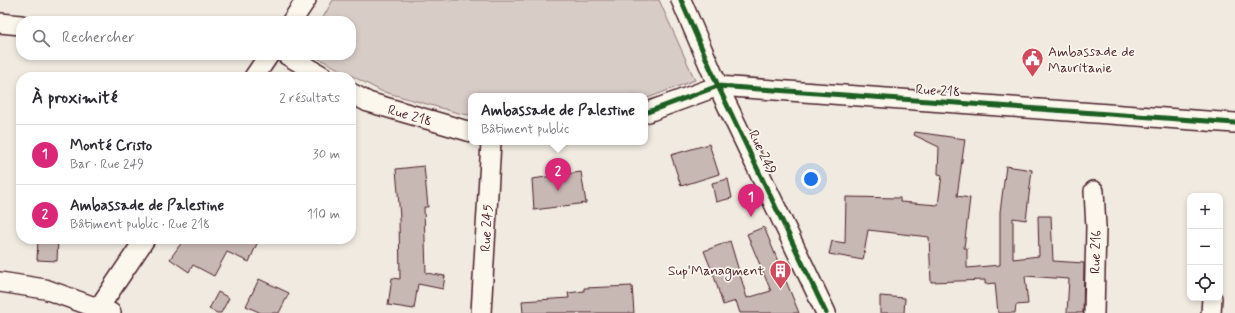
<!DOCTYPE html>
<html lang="fr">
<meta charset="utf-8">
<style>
:root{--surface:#fff;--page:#f2f2f3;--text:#2b2b33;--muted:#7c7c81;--line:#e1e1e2;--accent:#db2777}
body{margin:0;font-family:Mynerve,sans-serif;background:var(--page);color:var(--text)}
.controls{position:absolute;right:12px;bottom:12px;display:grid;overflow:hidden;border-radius:8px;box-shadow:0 2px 6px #0003}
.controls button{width:36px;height:36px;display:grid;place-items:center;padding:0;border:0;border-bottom:1px solid var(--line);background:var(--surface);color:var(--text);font:20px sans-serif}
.you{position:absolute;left:811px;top:179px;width:14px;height:14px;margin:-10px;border:3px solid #fff;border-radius:50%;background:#1a73e8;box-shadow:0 0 0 6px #1a73e833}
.badge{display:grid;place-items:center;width:26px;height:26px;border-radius:50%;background:var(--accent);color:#fff;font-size:13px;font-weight:700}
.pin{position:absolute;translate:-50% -33px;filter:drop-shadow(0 1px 2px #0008)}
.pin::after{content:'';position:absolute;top:21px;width:14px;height:12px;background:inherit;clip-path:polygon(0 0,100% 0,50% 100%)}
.popup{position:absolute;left:468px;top:93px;width:180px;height:52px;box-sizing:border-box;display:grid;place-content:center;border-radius:8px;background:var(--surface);filter:drop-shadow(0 1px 3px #0005);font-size:13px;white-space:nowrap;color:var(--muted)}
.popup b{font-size:15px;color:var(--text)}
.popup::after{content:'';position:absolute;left:50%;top:100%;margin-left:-8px;border:8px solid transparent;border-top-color:var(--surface)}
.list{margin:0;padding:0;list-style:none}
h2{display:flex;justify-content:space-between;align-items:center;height:52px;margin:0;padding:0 16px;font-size:17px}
h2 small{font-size:13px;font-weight:400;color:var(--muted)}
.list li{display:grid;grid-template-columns:26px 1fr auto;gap:12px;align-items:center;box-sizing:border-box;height:60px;padding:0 16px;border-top:1px solid var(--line)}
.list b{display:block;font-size:15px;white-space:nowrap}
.list p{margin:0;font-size:13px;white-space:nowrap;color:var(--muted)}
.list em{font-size:13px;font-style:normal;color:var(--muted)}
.icon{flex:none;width:22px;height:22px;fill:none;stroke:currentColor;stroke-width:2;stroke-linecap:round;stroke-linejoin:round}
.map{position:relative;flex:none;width:1235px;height:313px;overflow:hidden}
.search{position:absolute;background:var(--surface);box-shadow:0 2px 6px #0003;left:16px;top:16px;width:340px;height:44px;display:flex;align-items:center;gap:10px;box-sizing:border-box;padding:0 14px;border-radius:16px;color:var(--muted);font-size:15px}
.panel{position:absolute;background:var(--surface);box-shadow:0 2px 6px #0003;left:16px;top:72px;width:340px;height:172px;border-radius:16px}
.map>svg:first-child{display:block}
.green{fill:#d8ccc6;stroke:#917678}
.building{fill:#c8b8b3;stroke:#4a1f2b}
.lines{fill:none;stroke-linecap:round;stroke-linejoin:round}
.minor-casing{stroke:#4a1f2b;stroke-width:22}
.minor{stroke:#fbf7ec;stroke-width:19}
.cycleway-casing{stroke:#fbf7ec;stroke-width:8}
.cycleway{stroke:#1b5e20;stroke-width:5}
.labels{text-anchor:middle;stroke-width:3.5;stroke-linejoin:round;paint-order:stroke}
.poi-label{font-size:14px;fill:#4a1f2b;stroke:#fbf7ec;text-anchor:start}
.street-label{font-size:14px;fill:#4a1f2b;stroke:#fbf7ec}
</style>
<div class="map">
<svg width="1235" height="313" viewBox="0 0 1235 313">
<rect width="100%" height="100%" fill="#f0eae0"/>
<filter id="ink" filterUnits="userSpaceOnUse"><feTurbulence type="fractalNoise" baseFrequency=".025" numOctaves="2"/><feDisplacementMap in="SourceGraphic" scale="8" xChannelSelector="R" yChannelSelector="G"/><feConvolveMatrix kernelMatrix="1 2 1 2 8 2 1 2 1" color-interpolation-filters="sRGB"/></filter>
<g filter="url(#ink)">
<!-- green -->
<polygon class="green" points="333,0 659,0 695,80 645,99 645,96 471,96 471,115 462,114 381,91 312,55 351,55 351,21 321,21"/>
<!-- building -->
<g class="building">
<polygon points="915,132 965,139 957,196 970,198 964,248 967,248 967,268 1000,265 1000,212 1006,166 1032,170 1026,220 1013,218 1013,259 1039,256 1038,216 1051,216 1053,261 1084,263 1083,313 1067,313 1069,279 1025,276 1028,304 1016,305 1015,313 998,313 995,283 985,284 985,280 931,282 929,237 868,230 863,260 829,254 832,241 845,243 846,197 900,198 900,202 938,205 942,175 938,174 939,147 914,135"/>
<polygon points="709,144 719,174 681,186 671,155"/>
<polygon points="424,166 428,207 424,207 426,273 445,276 443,289 418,284 414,309 388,305 392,278 400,279 399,217 400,217 396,169"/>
<polygon points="581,172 586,203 534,210 532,179"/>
<polygon points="728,179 732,198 716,202 712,183"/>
<polygon points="764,227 799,313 740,313 736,301 723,305 714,276 704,251 730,241 747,298 771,291 747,234"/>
<polygon points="38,239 58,239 57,261 37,260"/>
<polygon points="184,239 259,239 249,262 227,252 214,276 193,265 189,272 170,259"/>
<polygon points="259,279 289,293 279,313 261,313 246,306"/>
<polygon points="632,286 634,313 523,313 522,301 569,298 568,293 584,291 584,288"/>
<polygon points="218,292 229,298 221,313 217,313 209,309"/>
<polygon points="880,296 905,298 904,313 880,313"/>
</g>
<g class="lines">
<defs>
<g id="minor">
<polyline points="681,0 718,86 826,313"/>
<polyline points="292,21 306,0"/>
<polyline points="0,23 21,25"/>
<polyline points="287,55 324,77"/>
<polyline points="254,77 269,55"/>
<polyline points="351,93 368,102 471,132"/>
<polyline points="645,113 718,86 1235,123"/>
<polyline points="0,282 45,289 111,313"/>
<polyline points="97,313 98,309 145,239"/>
<polyline points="481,313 491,142"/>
<polyline points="1094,313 1096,227 1094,191"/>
<polyline points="1211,313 1212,298"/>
</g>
</defs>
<!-- minor casing -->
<use href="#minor" class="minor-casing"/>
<!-- minor -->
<use href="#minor" class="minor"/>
<defs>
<g id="cycleway">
<polyline points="681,0 718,86 826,313"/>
<polyline points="645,113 718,86 1235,123"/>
</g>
</defs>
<!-- cycleway casing -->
<use href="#cycleway" class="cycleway-casing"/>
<!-- cycleway -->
<use href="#cycleway" class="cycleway"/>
</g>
</g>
<!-- icons -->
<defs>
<symbol id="civic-pin" viewBox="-11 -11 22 30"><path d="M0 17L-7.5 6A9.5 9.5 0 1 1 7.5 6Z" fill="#d1495b" stroke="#fbf7ec"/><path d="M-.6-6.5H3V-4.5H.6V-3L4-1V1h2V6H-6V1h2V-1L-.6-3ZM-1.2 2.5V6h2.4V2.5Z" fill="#fff"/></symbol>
<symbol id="building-pin" viewBox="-11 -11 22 30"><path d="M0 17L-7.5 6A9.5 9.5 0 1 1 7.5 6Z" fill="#d1495b" stroke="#fbf7ec"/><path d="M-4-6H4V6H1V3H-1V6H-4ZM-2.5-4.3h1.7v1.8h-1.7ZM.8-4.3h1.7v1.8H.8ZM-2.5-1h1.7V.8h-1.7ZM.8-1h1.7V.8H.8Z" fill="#fff"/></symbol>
</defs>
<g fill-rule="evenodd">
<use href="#civic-pin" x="1020" y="46" width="25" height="34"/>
<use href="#building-pin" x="768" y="258" width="25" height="34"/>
</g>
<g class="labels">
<!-- poi labels -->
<g class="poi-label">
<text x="1048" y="56">Ambassade de<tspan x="1048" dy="16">Mauritanie</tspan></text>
<text x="764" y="275" text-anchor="end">Sup'Managment</text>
</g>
<!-- street labels -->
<g class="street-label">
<text transform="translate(938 90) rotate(4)" y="5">Rue 218</text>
<text transform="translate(410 115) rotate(16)" y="5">Rue 218</text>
<text transform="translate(763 152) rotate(65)" y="5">Rue 249</text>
<text transform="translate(486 228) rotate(-87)" y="5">Rue 245</text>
<text transform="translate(1095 252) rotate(-89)" y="5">Rue 216</text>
</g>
</g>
</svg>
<div class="controls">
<button>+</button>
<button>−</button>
<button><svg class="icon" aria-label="locate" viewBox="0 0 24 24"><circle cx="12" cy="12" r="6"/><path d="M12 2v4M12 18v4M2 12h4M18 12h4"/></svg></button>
</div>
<div class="you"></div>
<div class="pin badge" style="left:751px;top:217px">1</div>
<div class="pin badge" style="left:558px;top:191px">2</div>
<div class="popup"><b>Ambassade de Palestine</b>Bâtiment public</div>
<div class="search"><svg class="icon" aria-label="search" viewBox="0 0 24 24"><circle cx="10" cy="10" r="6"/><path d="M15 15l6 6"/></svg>Rechercher</div>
<section class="panel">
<h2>À proximité<small>2 résultats</small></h2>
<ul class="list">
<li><span class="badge">1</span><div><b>Monté Cristo</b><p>Bar · Rue 249</p></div><em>30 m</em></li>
<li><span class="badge">2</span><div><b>Ambassade de Palestine</b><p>Bâtiment public · Rue 218</p></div><em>110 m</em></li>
</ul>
</section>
</div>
